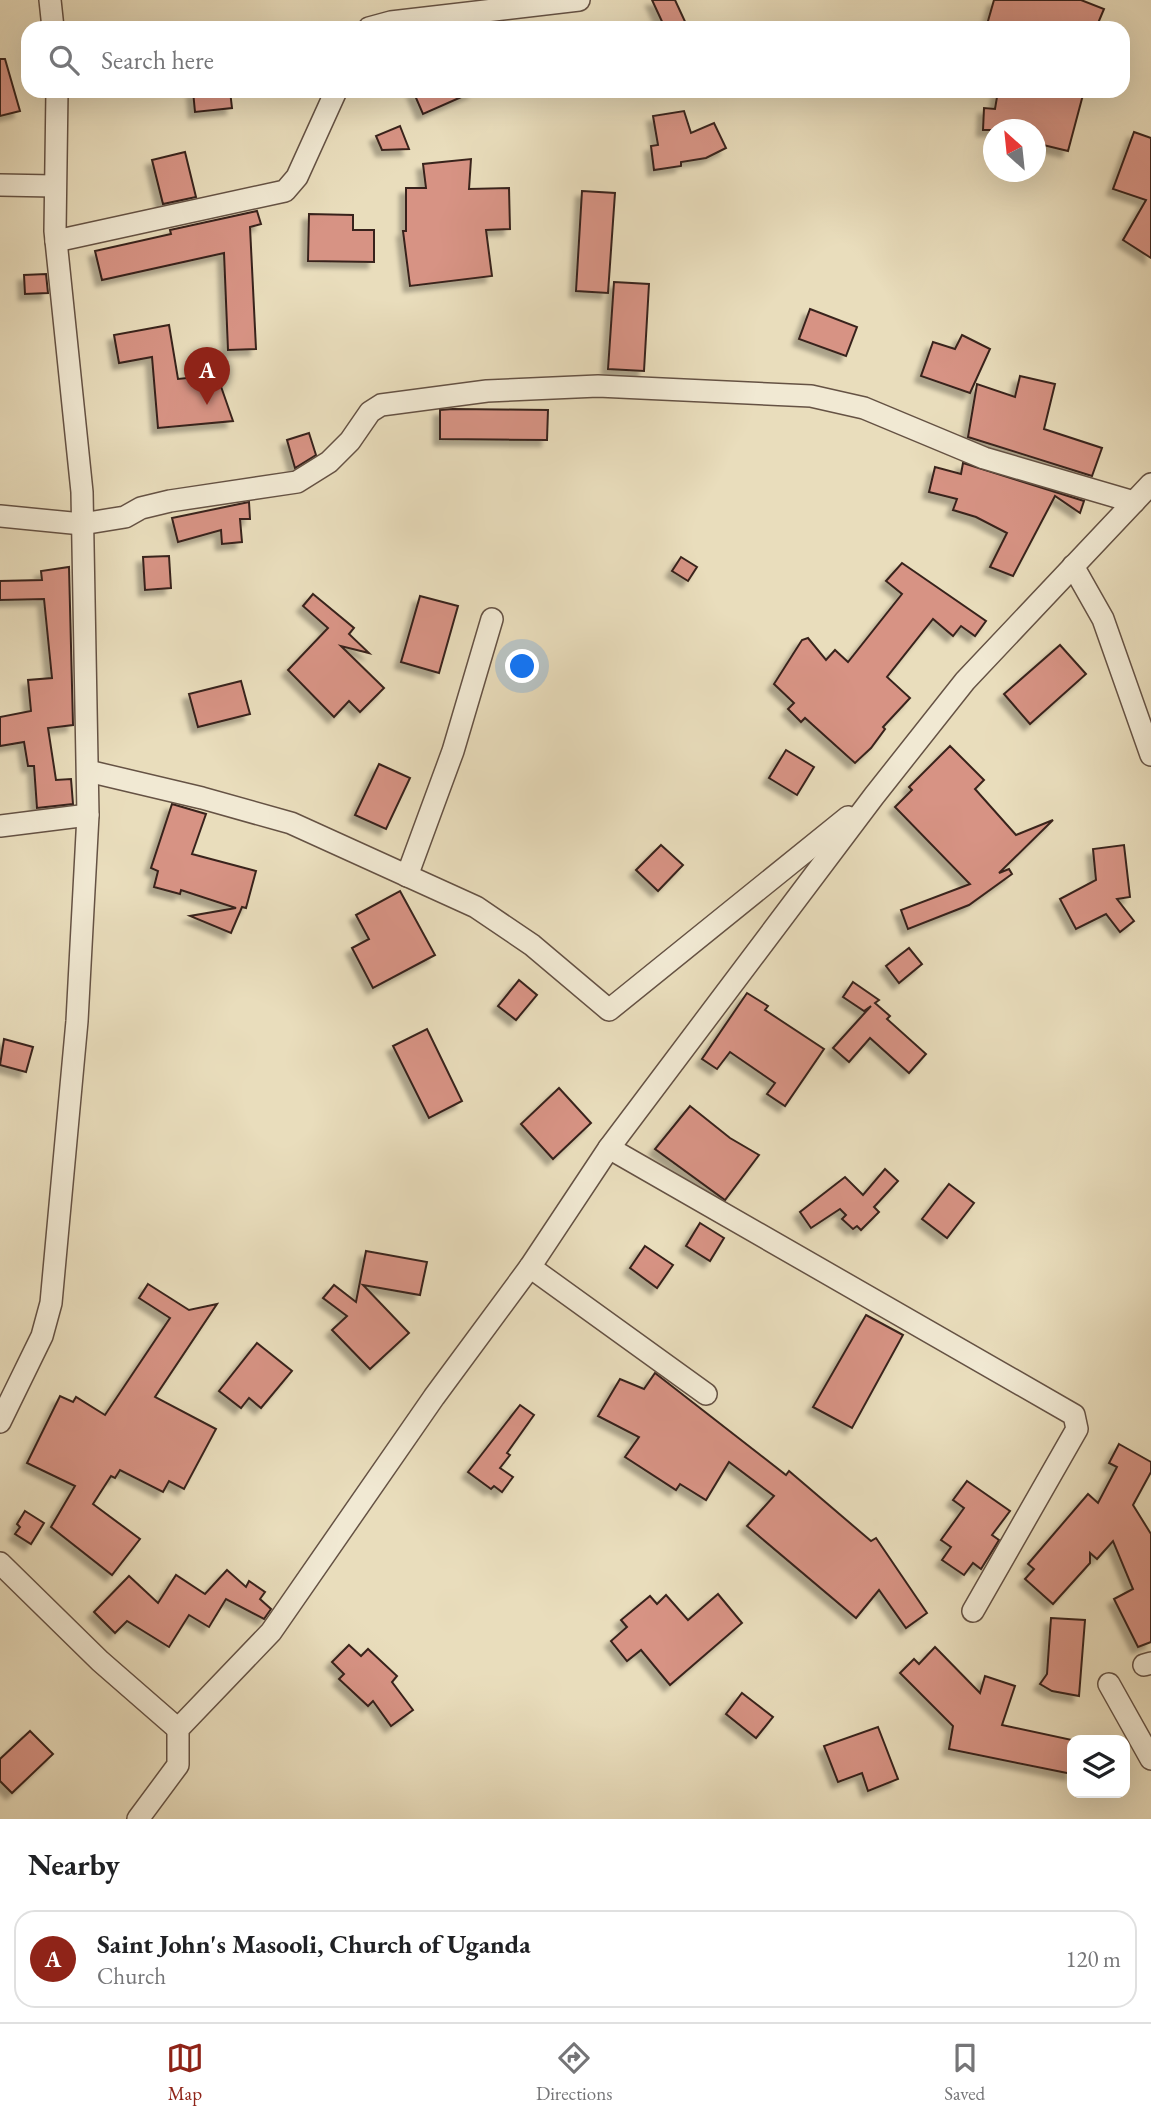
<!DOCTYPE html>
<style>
:root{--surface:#fff;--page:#f6f6f6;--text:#202124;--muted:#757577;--line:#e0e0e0;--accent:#8f2418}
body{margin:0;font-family:"EB Garamond",serif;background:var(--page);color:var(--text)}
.controls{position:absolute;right:21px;bottom:21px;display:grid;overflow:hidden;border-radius:14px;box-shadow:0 7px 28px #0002}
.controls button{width:63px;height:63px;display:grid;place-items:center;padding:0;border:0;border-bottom:2px solid var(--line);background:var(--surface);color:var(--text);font:35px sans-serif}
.compass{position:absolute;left:983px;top:119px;width:63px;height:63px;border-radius:50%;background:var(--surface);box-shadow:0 7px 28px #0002;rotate:333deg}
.you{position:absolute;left:523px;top:667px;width:24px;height:24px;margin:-18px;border:5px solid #fff;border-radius:50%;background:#1a73e8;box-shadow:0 0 0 10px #1a73e833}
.badge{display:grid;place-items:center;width:46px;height:46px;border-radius:50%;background:var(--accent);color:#fff;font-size:23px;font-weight:700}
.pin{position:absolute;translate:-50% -58px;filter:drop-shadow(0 2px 4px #0008)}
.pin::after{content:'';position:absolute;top:37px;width:24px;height:21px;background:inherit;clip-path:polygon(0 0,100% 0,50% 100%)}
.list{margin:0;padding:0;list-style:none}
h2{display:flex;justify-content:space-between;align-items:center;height:91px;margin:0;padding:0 28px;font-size:30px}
h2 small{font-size:23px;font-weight:400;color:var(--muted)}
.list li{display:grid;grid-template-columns:46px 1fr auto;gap:21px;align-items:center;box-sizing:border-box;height:98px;margin:0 14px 14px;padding:0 14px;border:2px solid var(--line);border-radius:21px}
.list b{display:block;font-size:26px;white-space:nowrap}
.list p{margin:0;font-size:23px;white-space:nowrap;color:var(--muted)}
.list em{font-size:23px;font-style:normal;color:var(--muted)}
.icon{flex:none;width:38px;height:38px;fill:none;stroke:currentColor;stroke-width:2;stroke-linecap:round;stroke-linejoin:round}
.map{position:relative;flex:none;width:1151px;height:1819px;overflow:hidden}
.search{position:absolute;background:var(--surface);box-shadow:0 7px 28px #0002;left:21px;right:21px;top:21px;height:77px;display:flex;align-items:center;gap:18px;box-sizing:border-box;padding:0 24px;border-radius:21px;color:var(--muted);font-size:26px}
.sheet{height:203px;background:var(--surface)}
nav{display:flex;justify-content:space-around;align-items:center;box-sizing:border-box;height:98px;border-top:2px solid var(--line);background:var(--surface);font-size:19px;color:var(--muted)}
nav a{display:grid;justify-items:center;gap:4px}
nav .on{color:var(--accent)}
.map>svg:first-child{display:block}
.building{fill:#d79384;stroke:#39241c;stroke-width:2;filter:url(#shadow)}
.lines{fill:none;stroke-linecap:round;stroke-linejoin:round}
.street-casing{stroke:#655244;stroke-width:24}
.street{stroke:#f1e9d3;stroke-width:21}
</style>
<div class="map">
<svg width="1151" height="1819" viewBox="0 0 1151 1819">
<defs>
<filter id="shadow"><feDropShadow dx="-6" dy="6" stdDeviation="2" flood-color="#0004"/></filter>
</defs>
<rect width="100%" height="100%" fill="#e9ddbc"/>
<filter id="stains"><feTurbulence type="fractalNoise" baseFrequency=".00286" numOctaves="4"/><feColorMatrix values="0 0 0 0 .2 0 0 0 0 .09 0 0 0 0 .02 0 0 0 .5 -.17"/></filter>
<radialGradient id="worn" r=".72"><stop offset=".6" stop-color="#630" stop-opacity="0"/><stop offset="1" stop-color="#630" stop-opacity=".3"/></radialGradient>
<!-- building -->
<g class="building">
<polygon points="652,0 675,0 688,28 665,28"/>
<polygon points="994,0 1081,0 1104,9 1096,28 986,28"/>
<polygon points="0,59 5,59 20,111 0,116"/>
<polygon points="193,91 230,91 232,108 195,112"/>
<polygon points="413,91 475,91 423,114"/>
<polygon points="998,91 1084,91 1068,151 1035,143 1035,130 983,130 984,108 995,109"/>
<polygon points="684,111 691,133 714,123 726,148 706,158 681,162 681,166 654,170 651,146 658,145 653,116"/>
<polygon points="400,126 409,149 382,150 376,136"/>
<polygon points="1134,132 1151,138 1151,258 1123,240 1146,200 1113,189"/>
<polygon points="185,152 196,197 163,204 152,160"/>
<polygon points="471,159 469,189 509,188 510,229 486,230 492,276 410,286 403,231 406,231 406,188 426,188 423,164"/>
<polygon points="582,191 615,193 608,293 576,291"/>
<polygon points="257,211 261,224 250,227 256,349 228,350 224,253 102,280 95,251 171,234 170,230"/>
<polygon points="309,214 353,215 353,230 374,230 374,262 308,261"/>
<polygon points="46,274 48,293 25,294 24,275"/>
<polygon points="614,282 649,284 644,371 608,369"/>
<polygon points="810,309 857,327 846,356 799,339"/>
<polygon points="169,325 178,379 217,375 233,421 158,428 152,357 119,363 114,335"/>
<polygon points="962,335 990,349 970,393 921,376 933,342 955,349"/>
<polygon points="1020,376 1055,384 1044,429 1102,448 1092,476 968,437 977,384 1015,397"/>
<polygon points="453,409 548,410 547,440 440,439 440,410"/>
<polygon points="309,433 316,455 295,468 287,440"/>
<polygon points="963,463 1084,501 1080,513 1055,496 1013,576 990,567 1007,533 976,517 953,510 957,499 929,492 935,467 961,474"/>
<polygon points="249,502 250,519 240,519 242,542 222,544 221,530 178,542 172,518"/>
<polygon points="169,556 171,588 145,590 143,557"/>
<polygon points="681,557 697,567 688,581 672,571"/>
<polygon points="902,563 986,621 975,636 961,626 953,636 933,619 887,677 910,698 883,727 885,729 871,748 855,763 805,718 801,722 788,709 794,703 774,684 802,640 808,638 826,660 835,650 848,662 902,594 886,581"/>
<polygon points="69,567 73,725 48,728 56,780 71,779 73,804 37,808 34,766 28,766 24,742 0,746 0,717 31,711 28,680 52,678 44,599 0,600 0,581 42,580 41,571"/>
<polygon points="313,594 354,628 349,634 369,653 341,646 384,688 360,712 349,701 334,717 288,670 328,628 303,606"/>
<polygon points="420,596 458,606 439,673 401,662"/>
<polygon points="1060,645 1086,674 1030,724 1004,694"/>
<polygon points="241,681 250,714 198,727 189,694"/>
<polygon points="950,746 984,780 975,789 1016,835 1053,820 999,873 1009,869 1012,874 969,905 908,929 901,910 970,884 895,807 912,790 909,787"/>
<polygon points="786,750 814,767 797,795 769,778"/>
<polygon points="379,764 410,778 386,829 355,815"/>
<polygon points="172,804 206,814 192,854 256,871 246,908 242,907 231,933 190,916 236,908 181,890 180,894 154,887 158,871 151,868"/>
<polygon points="661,845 683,865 658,891 636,870"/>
<polygon points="1124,845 1130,897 1117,899 1134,921 1120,932 1106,914 1076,929 1060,899 1096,880 1093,849"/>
<polygon points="400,891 435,955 373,988 352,948 369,939 356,915"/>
<polygon points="909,948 922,964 899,983 886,966"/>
<polygon points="519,980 537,995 516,1020 498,1006"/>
<polygon points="853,982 879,1000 875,1003 890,1016 887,1019 926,1054 909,1073 870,1038 849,1062 833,1048 871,1006 864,1011 843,997"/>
<polygon points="747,993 768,1006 765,1010 824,1049 785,1106 767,1094 775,1083 730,1052 717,1069 702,1059"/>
<polygon points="427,1029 462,1101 429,1118 393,1046"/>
<polygon points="4,1039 33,1047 26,1072 0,1065"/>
<polygon points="559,1088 591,1123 553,1159 521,1124"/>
<polygon points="690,1106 730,1138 759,1155 725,1200 655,1149"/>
<polygon points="885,1169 898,1181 874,1207 879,1212 861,1230 857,1226 853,1229 842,1219 846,1215 840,1209 811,1228 800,1212 845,1177 863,1195"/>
<polygon points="949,1184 974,1203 947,1238 922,1219"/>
<polygon points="700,1223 724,1238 710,1261 686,1246"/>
<polygon points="645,1246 673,1265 657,1288 630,1268"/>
<polygon points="366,1251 427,1262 420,1295 363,1285 409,1333 370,1369 332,1330 347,1316 323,1298 334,1285 356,1302"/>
<polygon points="148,1284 189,1310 217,1304 155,1397 216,1429 184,1489 169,1481 163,1492 120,1470 115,1478 111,1476 93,1504 140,1539 112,1575 51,1527 75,1486 27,1463 60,1396 73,1402 76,1397 105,1415 170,1318 139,1298"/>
<polygon points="866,1315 903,1335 852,1428 813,1407"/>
<polygon points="257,1343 292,1371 261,1408 249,1398 241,1408 219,1391"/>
<polygon points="655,1373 786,1475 789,1471 871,1541 876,1538 927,1613 906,1628 879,1590 856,1618 747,1526 774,1496 729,1462 706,1500 680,1484 676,1490 625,1457 639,1437 598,1416 620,1379 644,1389"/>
<polygon points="520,1405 534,1415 507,1453 510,1455 500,1468 513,1477 502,1492 494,1486 491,1489 468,1472"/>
<polygon points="1119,1444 1151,1462 1151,1472 1133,1505 1151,1534 1151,1642 1138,1647 1114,1599 1133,1589 1113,1541 1097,1559 1090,1553 1090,1563 1053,1604 1025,1579 1034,1569 1028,1564 1088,1494 1098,1503 1117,1467 1109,1463"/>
<polygon points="967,1481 1010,1511 992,1535 999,1540 981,1569 973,1563 964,1575 942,1560 951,1547 941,1540 964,1508 953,1500"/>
<polygon points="25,1511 44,1523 31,1544 15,1534 20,1527 17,1524"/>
<polygon points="227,1570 246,1587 249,1581 265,1592 260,1599 271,1609 264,1619 226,1599 209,1627 189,1615 169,1647 127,1621 115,1633 94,1612 129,1576 158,1603 176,1575 205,1594"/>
<polygon points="718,1594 742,1623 670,1685 641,1650 627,1661 611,1641 627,1627 621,1620 650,1596 657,1604 666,1595 688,1620"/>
<polygon points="1051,1618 1085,1620 1079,1696 1052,1691 1040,1684 1047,1674"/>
<polygon points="349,1645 361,1656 368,1649 397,1676 392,1682 413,1710 391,1726 373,1701 368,1706 339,1679 344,1674 332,1662"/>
<polygon points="935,1647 980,1693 985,1676 1015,1686 1002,1725 1072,1740 1072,1774 949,1749 953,1726 900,1673 914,1659 919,1664"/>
<polygon points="742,1693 773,1717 756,1738 726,1714"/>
<polygon points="878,1727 898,1779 868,1791 862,1773 838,1782 824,1746"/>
<polygon points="30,1731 53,1754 12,1793 0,1781 0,1759"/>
</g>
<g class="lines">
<defs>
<g id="street">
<polyline points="50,0 53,28"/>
<polyline points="369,28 391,22 579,0"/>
<polyline points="0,185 54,186"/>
<polyline points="56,241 285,191 297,177 336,91"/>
<polyline points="0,516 82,524 125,517 141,508 170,501 297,482 329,462 350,441 370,412 381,405 487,391 598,386 811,396 864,408 984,458 1134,502"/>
<polyline points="1073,566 1103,619 1151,755"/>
<polyline points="88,771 202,798 291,823 476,907 532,945 609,1010 848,817"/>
<polyline points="0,826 88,815"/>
<polyline points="407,876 453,751 492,619"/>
<polyline points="609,1148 1074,1415 1077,1429 973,1611"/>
<polyline points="530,1267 706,1394"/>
<polyline points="0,1422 42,1336 51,1303 77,1021 88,815 82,492 55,231 57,91"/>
<polyline points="0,1563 100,1661 178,1729"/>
<polyline points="1144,1665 1151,1663"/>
<polyline points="1109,1684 1151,1759"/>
<polyline points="138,1819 178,1765 178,1729 271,1632 434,1397 530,1267 609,1148 874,796 965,681 1151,484"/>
</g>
</defs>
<!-- street casing -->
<use href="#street" class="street-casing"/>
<!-- street -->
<use href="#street" class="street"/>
</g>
<rect width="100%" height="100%" filter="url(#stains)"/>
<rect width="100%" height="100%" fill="url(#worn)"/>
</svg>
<div class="controls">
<button><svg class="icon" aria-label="layers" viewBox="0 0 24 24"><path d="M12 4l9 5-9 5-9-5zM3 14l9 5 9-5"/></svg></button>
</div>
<svg class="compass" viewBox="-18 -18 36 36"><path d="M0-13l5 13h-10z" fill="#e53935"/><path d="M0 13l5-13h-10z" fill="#757577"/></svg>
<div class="you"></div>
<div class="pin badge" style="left:207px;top:405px">A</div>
<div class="search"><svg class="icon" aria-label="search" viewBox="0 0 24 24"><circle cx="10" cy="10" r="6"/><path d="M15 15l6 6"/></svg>Search here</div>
</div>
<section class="sheet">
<h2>Nearby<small></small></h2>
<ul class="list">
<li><span class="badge">A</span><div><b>Saint John's Masooli, Church of Uganda</b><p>Church</p></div><em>120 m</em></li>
</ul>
</section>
<nav>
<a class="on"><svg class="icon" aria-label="map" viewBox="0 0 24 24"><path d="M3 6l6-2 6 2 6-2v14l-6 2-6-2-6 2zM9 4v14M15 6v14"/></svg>Map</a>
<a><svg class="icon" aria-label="directions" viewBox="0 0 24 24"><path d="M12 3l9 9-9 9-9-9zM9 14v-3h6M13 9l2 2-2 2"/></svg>Directions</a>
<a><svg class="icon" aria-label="saved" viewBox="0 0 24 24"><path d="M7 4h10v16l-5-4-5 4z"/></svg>Saved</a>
</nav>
